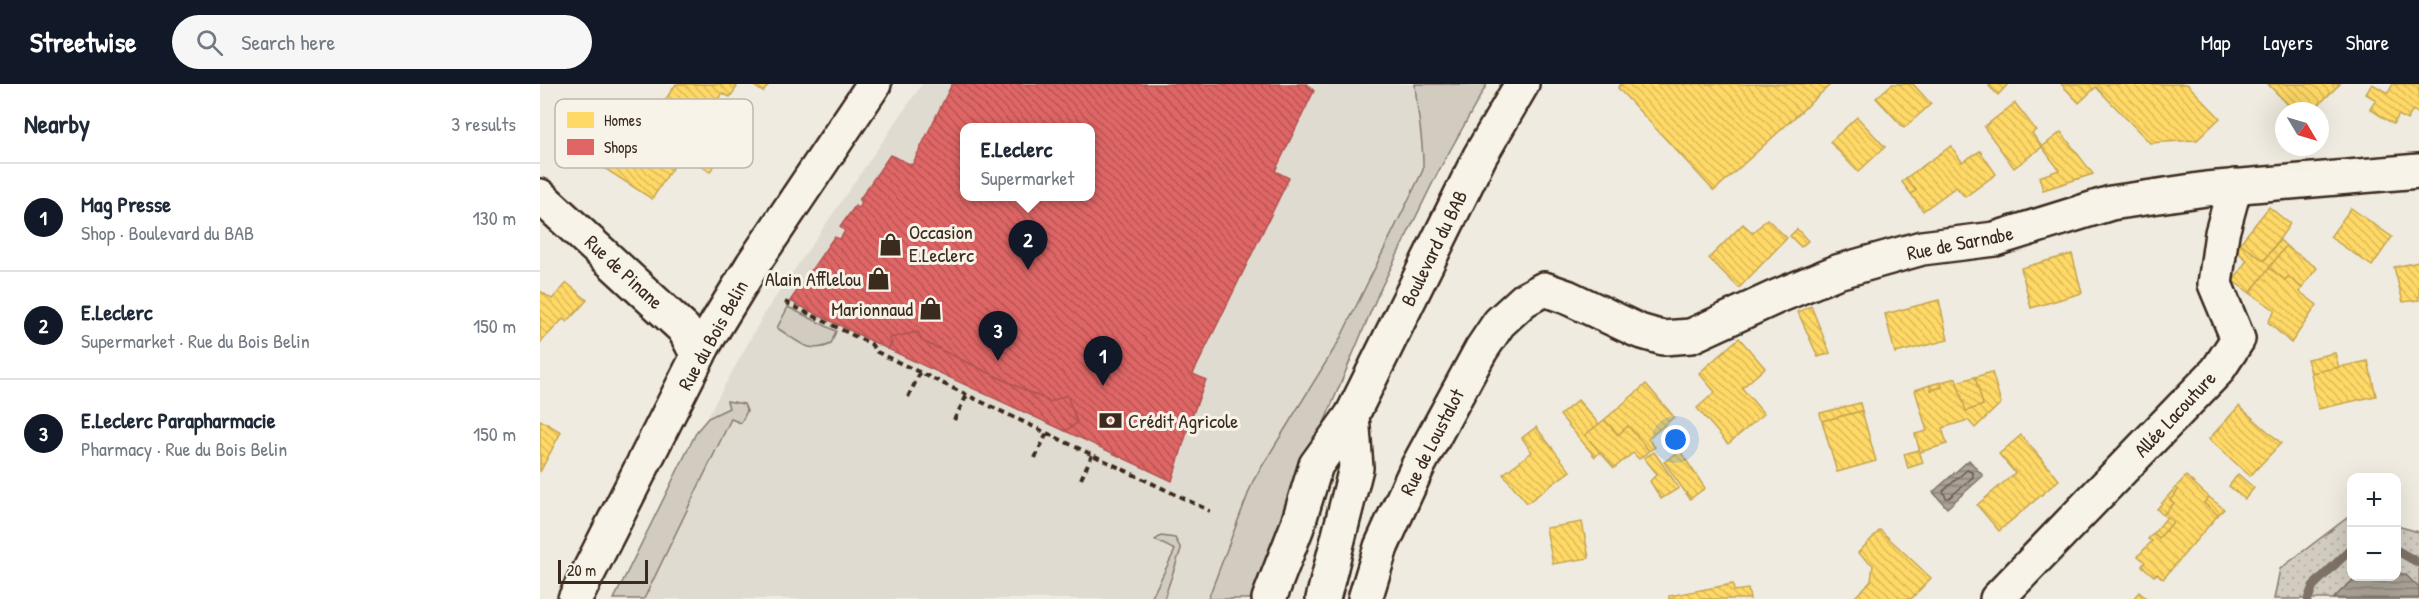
<!DOCTYPE html>
<meta charset="utf-8">
<style>
:root{--surface:#fff;--page:#f6f6f7;--text:#1f2937;--muted:#747a83;--line:#e0e1e3;--accent:#111827}
body{margin:0;font-family:"Patrick Hand",sans-serif;background:var(--page);color:var(--text)}
.controls{position:absolute;right:18px;bottom:18px;display:grid;overflow:hidden;border-radius:12px;box-shadow:0 6px 24px #0002}
.controls button{width:54px;height:54px;display:grid;place-items:center;padding:0;border:0;border-bottom:2px solid var(--line);background:var(--surface);color:var(--text);font:30px sans-serif}
.compass{position:absolute;left:1735px;top:18px;width:54px;height:54px;border-radius:50%;background:var(--surface);box-shadow:0 6px 24px #0002;rotate:128deg}
.scale{position:absolute;left:18px;bottom:15px;width:90px;box-sizing:border-box;padding-left:6px;border:3px solid #3b2a1e;border-top:0;font-size:16px;line-height:21px;white-space:nowrap;color:#3b2a1e;-webkit-text-stroke:4px #f7f3e8;paint-order:stroke}
.you{position:absolute;left:1136px;top:356px;width:21px;height:21px;margin:-15px;border:4px solid #fff;border-radius:50%;background:#1a73e8;box-shadow:0 0 0 9px #1a73e833}
.badge{display:grid;place-items:center;width:39px;height:39px;border-radius:50%;background:var(--accent);color:#fff;font-size:20px;font-weight:700}
.pin{position:absolute;translate:-50% -50px;filter:drop-shadow(0 2px 3px #0008)}
.pin::after{content:'';position:absolute;top:32px;width:21px;height:18px;background:inherit;clip-path:polygon(0 0,100% 0,50% 100%)}
.popup{position:absolute;left:420px;top:39px;width:135px;height:78px;box-sizing:border-box;display:grid;place-content:center;border-radius:12px;background:var(--surface);filter:drop-shadow(0 2px 4px #0005);font-size:20px;white-space:nowrap;color:var(--muted)}
.popup b{font-size:22px;color:var(--text)}
.popup::after{content:'';position:absolute;left:50%;top:100%;margin-left:-12px;border:12px solid transparent;border-top-color:var(--surface)}
.list{margin:0;padding:0;list-style:none}
h2{display:flex;justify-content:space-between;align-items:center;height:78px;margin:0;padding:0 24px;font-size:26px}
h2 small{font-size:20px;font-weight:400;color:var(--muted)}
.list li{display:grid;grid-template-columns:39px 1fr auto;gap:18px;align-items:center;box-sizing:border-box;height:108px;padding:0 24px;border-top:2px solid var(--line)}
.list b{display:block;font-size:22px;white-space:nowrap}
.list p{margin:0;font-size:20px;white-space:nowrap;color:var(--muted)}
.list em{font-size:20px;font-style:normal;color:var(--muted)}
.icon{flex:none;width:33px;height:33px;fill:none;stroke:currentColor;stroke-width:2;stroke-linecap:round;stroke-linejoin:round}
.map{position:relative;flex:none;width:1879px;height:515px;overflow:hidden}
header{display:flex;align-items:center;gap:36px;box-sizing:border-box;height:84px;padding:0 30px;background:var(--accent);color:#fff}
header strong{font-size:28px}
nav{display:flex;gap:33px;margin-inline-start:auto;font-size:21px}
.search{width:420px;height:54px;background:var(--page);display:flex;align-items:center;gap:15px;box-sizing:border-box;padding:0 21px;border-radius:33px;color:var(--muted);font-size:22px}
main{display:flex}
aside{flex:1;background:var(--surface)}
.map>svg:first-child{display:block}
.built{fill:#e0dbd0;fill-rule:evenodd}
.green{fill:#d1cbc0;stroke:#867a6f;stroke-width:1.5}
.park{fill:url(#park-dots);stroke:#867a6f;stroke-width:1.5}
.water{fill:url(#water-rules);stroke:#7e7266;stroke-width:1.5}
.homes{fill:url(#homes-back-hatch);stroke:#c4a450;stroke-width:1.5}
.shops{fill:url(#shops-back-hatch);stroke:#ae5450;stroke-width:1.5;fill-rule:evenodd}
.lines{fill:none;stroke-linecap:round;stroke-linejoin:round}
.shore{stroke:#675a4e;stroke-width:1.5}
.stream{stroke:#7e7266;stroke-width:9}
.minor-casing{stroke:#3b2a1e;stroke-width:38}
.major-casing{stroke:#3b2a1e;stroke-width:38}
.path{stroke:#3b2a1e;stroke-width:4;stroke-dasharray:6 4.5;stroke-linecap:butt}
.minor{stroke:#f7f3e8;stroke-width:33}
.major{stroke:#f7f3e8;stroke-width:33}
.labels{text-anchor:middle;stroke-width:6;stroke-linejoin:round;paint-order:stroke}
.poi-label{font-size:20px;fill:#3b2a1e;stroke:#f7f3e8;text-anchor:start}
.street-label{font-size:20px;fill:#3b2a1e;stroke:#f7f3e8}
.key{fill:#f7f3e8;stroke:#bfb7ab;stroke-width:1.5}
.key-label{font-size:16px;fill:#3b2a1e}
</style>
<header>
<strong>Streetwise</strong>
<div class="search"><svg class="icon" aria-label="search" viewBox="0 0 24 24"><circle cx="10" cy="10" r="6"/><path d="M15 15l6 6"/></svg>Search here</div>
<nav><a>Map</a><a>Layers</a><a>Share</a></nav>
</header>
<main>
<aside>
<h2>Nearby<small>3 results</small></h2>
<ul class="list">
<li><span class="badge">1</span><div><b>Mag Presse</b><p>Shop · Boulevard du BAB</p></div><em>130 m</em></li>
<li><span class="badge">2</span><div><b>E.Leclerc</b><p>Supermarket · Rue du Bois Belin</p></div><em>150 m</em></li>
<li><span class="badge">3</span><div><b>E.Leclerc Parapharmacie</b><p>Pharmacy · Rue du Bois Belin</p></div><em>150 m</em></li>
</ul>
</aside>
<div class="map">
<svg width="1879" height="515" viewBox="0 0 1879 515">
<defs>
<pattern id="park-dots" width="8" height="8" patternUnits="userSpaceOnUse" patternTransform="scale(1.5)"><rect width="8" height="8" fill="#d1cbc0"/><path d="M2 2h.1M6 6h.1" fill="none" stroke="#b4aea5" stroke-width="1.8" stroke-linecap="round"/></pattern>
<pattern id="water-rules" width="6" height="5" patternUnits="userSpaceOnUse" patternTransform="scale(1.5)"><rect width="6" height="5" fill="#aaa296"/><path d="M0 2.5h6" fill="none" stroke="#8c847a"/></pattern>
<pattern id="homes-back-hatch" width="6" height="6" patternUnits="userSpaceOnUse" patternTransform="scale(1.5)"><rect width="6" height="6" fill="#ffd966"/><path d="M-1 5l2 2M0 0l6 6M5-1l2 2" fill="none" stroke="#dbba58"/></pattern>
<pattern id="shops-back-hatch" width="6" height="6" patternUnits="userSpaceOnUse" patternTransform="scale(1.5)"><rect width="6" height="6" fill="#e06666"/><path d="M-1 5l2 2M0 0l6 6M5-1l2 2" fill="none" stroke="#b75453"/></pattern>
</defs>
<rect width="100%" height="100%" fill="#efebe0"/>
<filter id="ink" filterUnits="userSpaceOnUse"><feTurbulence type="fractalNoise" baseFrequency=".0167" numOctaves="2"/><feDisplacementMap in="SourceGraphic" scale="12" xChannelSelector="R" yChannelSelector="G"/><feConvolveMatrix kernelMatrix="1 2 1 2 8 2 1 2 1" color-interpolation-filters="sRGB"/></filter>
<g filter="url(#ink)">
<!-- built -->
<path class="built" d="M 382,0 L 878,0 L 892,83 L 685,515 L 75,515 L 152,360 L 226,227 ZM 425,44 L 551,44 L 551,112 L 425,112 Z"/>
<!-- green -->
<g class="green">
<path d="M 875,0 L 947,0 L 897,90 L 839,208 L 710,515 L 668,515 L 713,397 L 799,257 L 883,86 C 884,57 877,29 875,0 Z"/>
<path d="M 248,223 L 296,247 L 291,260 C 268,271 257,256 237,244 Z"/>
<polygon points="187,317 204,320 207,327 201,339 191,335 104,515 74,515 157,347 168,334 189,324"/>
<polygon points="621,452 635,454 641,465 624,515 611,515 635,466 615,456"/>
</g>
<!-- park -->
<polygon class="park" points="1811,431 1812,492 1856,492 1857,442 1879,448 1879,515 1734,515 1740,485"/>
<!-- water -->
<g class="water">
<polygon points="1429,376 1443,392 1407,424 1393,408"/>
<path d="M 1857,488 L 1866,491 L 1879,504 L 1879,515 L 1793,515 C 1820,487 1819,492 1856,492 Z"/>
</g>
<!-- homes -->
<g class="homes">
<polygon points="136,0 193,0 197,3 190,13 182,9 163,38 190,57 174,81 155,68 151,75 142,69 112,115 38,67 51,47 91,74 102,57 98,56"/>
<polygon points="211,0 229,0 223,8"/>
<polygon points="1081,0 1291,0 1174,107 1078,4"/>
<polygon points="1352,0 1373,0 1391,20 1364,44 1336,14"/>
<polygon points="1450,0 1468,0 1458,11 1449,2"/>
<polygon points="1521,0 1647,0 1680,34 1657,56 1610,59 1556,3 1539,19"/>
<polygon points="1728,0 1800,0 1772,27 1754,27"/>
<polygon points="1832,0 1848,9 1853,0 1879,0 1879,30 1873,26 1867,36 1859,31 1853,40 1830,25 1836,16 1826,10"/>
<polygon points="1475,19 1496,46 1492,49 1502,63 1474,84 1444,43"/>
<polygon points="1317,33 1345,63 1318,88 1290,58"/>
<polygon points="1521,48 1553,90 1503,106 1499,93 1519,86 1502,63"/>
<polygon points="1411,62 1422,78 1440,67 1456,90 1425,113 1416,103 1383,127 1371,110 1376,106 1366,94"/>
<polygon points="155,68 174,81 170,88 151,75"/>
<polygon points="1366,94 1376,106 1371,110 1362,98"/>
<polygon points="1729,123 1750,140 1724,177 1700,159"/>
<polygon points="1811,124 1852,153 1832,182 1790,153"/>
<polygon points="1227,135 1247,154 1199,204 1169,174 1203,140 1213,149"/>
<polygon points="1257,145 1268,157 1261,163 1250,152"/>
<polygon points="1740,156 1746,162 1710,209 1693,197 1707,176 1695,166 1700,159 1724,177"/>
<polygon points="1746,162 1777,184 1762,204 1748,193 1745,196 1729,184"/>
<polygon points="1532,170 1542,209 1491,224 1481,184"/>
<polygon points="1879,178 1879,216 1863,218 1854,183"/>
<polygon points="1729,184 1745,196 1748,193 1762,204 1760,208 1777,221 1751,259 1728,238 1735,226 1710,209"/>
<polygon points="27,199 47,216 27,238 23,235 0,259 0,207 12,215"/>
<polygon points="1399,216 1408,256 1355,269 1345,230"/>
<polygon points="1271,222 1290,269 1278,273 1258,228"/>
<polygon points="1199,254 1225,284 1202,304 1224,330 1188,360 1157,324 1175,308 1159,289"/>
<polygon points="1795,269 1799,284 1771,289 1767,275"/>
<polygon points="1828,277 1836,312 1778,325 1771,289"/>
<polygon points="1452,288 1461,319 1435,344 1428,336 1402,344 1407,360 1380,368 1375,350 1387,347 1375,306 1390,301 1391,306 1402,303 1401,298 1416,294 1426,327 1443,321 1435,293"/>
<polygon points="1435,293 1443,321 1426,327 1417,298"/>
<polygon points="1401,298 1402,303 1391,306 1390,301"/>
<polygon points="1106,300 1134,333 1108,355 1115,363 1109,367 1088,342 1078,351 1064,336"/>
<polygon points="1038,316 1059,340 1045,351 1060,368 1055,373 1020,331"/>
<polygon points="1320,319 1322,327 1282,337 1280,329"/>
<polygon points="1699,322 1741,359 1710,392 1669,355"/>
<polygon points="1322,327 1336,377 1297,388 1282,337"/>
<polygon points="0,336 21,348 0,388"/>
<polygon points="1064,336 1078,351 1088,342 1109,367 1099,375 1093,369 1074,384 1045,351"/>
<polygon points="996,343 1030,387 987,419 963,390 992,368 982,354"/>
<polygon points="1481,351 1519,396 1459,447 1437,421 1475,389 1459,370"/>
<polygon points="1379,366 1383,379 1368,384 1364,370"/>
<polygon points="1140,367 1165,404 1150,415 1124,378"/>
<polygon points="1114,368 1139,404 1121,415 1110,397 1117,390 1104,374"/>
<polygon points="1698,390 1714,404 1705,415 1689,402"/>
<polygon points="1646,392 1669,413 1664,419 1678,431 1623,495 1617,490 1614,492 1602,482 1605,478 1598,472 1612,457 1608,455 1614,449 1619,454 1633,438 1623,431 1634,419 1630,416 1638,406 1635,404"/>
<polygon points="1635,404 1638,406 1630,416 1634,419 1623,431 1617,425"/>
<polygon points="1669,413 1684,425 1678,431 1664,419"/>
<polygon points="1627,433 1633,438 1619,454 1614,449"/>
<polygon points="1042,438 1049,474 1013,480 1006,444"/>
<polygon points="1340,446 1391,494 1371,515 1313,515 1331,497 1333,481 1318,469"/>
<polygon points="1193,500 1194,507 1208,505 1210,515 1129,515 1129,512"/>
<polygon points="1599,508 1607,515 1593,515"/>
</g>
<!-- shops -->
<g class="shops">
<path d="M 412,0 L 767,0 L 774,7 L 735,87 L 749,94 L 653,290 L 666,296 L 651,335 L 632,397 L 525,347 L 537,339 L 527,311 L 510,318 L 382,257 L 378,248 L 349,254 L 352,259 L 348,265 L 250,217 L 294,153 L 300,155 L 305,147 L 300,143 L 315,122 L 318,124 L 322,118 L 319,116 L 350,71 L 372,81 ZM 425,44 L 551,44 L 551,112 L 425,112 Z"/>
<polygon points="378,248 382,257 510,318 527,311 537,339 525,347 348,265 352,259 349,254"/>
</g>
<g class="lines">
<!-- shore -->
<polygon class="shore" points="1427,386 1433,389 1433,393 1409,414 1406,414 1403,407"/>
<!-- stream -->
<g class="stream">
<polyline points="1856,466 1879,479"/>
<polyline points="1768,515 1773,502 1812,464"/>
</g>
<defs>
<g id="minor">
<polyline points="0,112 144,245 158,272"/>
<polyline points="35,515 163,262 213,180 334,0"/>
<polyline points="825,515 841,463 878,382 941,266 959,239 984,216 1004,205 1027,213 1099,247 1123,254 1151,252 1236,213 1297,188 1382,164 1455,155 1571,119 1666,105 1879,87"/>
<polyline points="1457,515 1677,287 1698,255 1675,200 1682,149 1695,102"/>
</g>
<g id="major">
<polyline points="729,515 757,443 776,381 812,331 940,72 982,0"/>
<polyline points="783,515 816,384 812,331"/>
</g>
</defs>
<!-- minor casing -->
<use href="#minor" class="minor-casing"/>
<!-- major casing -->
<use href="#major" class="major-casing"/>
<!-- path -->
<g class="path">
<polyline points="245,218 331,260 337,268 670,427"/>
<polyline points="368,313 380,289"/>
<polyline points="414,336 427,311"/>
<polyline points="495,374 507,349"/>
<polyline points="541,395 552,371"/>
</g>
<!-- minor -->
<use href="#minor" class="minor"/>
<!-- major -->
<use href="#major" class="major"/>
</g>
</g>
<!-- icons -->
<defs>
<symbol id="shop-bare" viewBox="-9 -9 18 18"><path d="M-5-2.5h2.3a2.7 3.5 0 0 1 5.4 0H5L5.5 6h-11ZM-1.5-2.5h3a1.5 2.3 0 0 0-3 0Z" fill="#3b2a1e" stroke="#f7f3e8" stroke-width="2.5" paint-order="stroke"/></symbol>
<symbol id="bank-bare" viewBox="-9 -9 18 18"><path d="M-6-4H6V4H-6ZM0-2.3a2.3 2.3 0 1 0 0 4.6a2.3 2.3 0 1 0 0-4.6Z" fill="#3b2a1e" stroke="#f7f3e8" stroke-width="2.5" paint-order="stroke"/></symbol>
</defs>
<g fill-rule="evenodd">
<use href="#shop-bare" x="334" y="144" width="33" height="33"/>
<use href="#shop-bare" x="322" y="178" width="33" height="33"/>
<use href="#shop-bare" x="374" y="208" width="33" height="33"/>
<use href="#bank-bare" x="554" y="320" width="33" height="33"/>
</g>
<g class="labels">
<!-- poi labels -->
<g class="poi-label">
<text x="369" y="155">Occasion<tspan x="369" dy="23">E.Leclerc</tspan></text>
<text x="321" y="202" text-anchor="end">Alain Afflelou</text>
<text x="373" y="232" text-anchor="end">Marionnaud</text>
<text x="588" y="344">Crédit Agricole</text>
</g>
<!-- street labels -->
<g class="street-label">
<text transform="translate(1420 159) rotate(-11)" y="7">Rue de Sarnabe</text>
<text transform="translate(894 164) rotate(-64)" y="7">Boulevard du BAB</text>
<text transform="translate(84 188) rotate(43)" y="7">Rue de Pinane</text>
<text transform="translate(173 251) rotate(-61)" y="7">Rue du Bois Belin</text>
<text transform="translate(1635 330) rotate(-47)" y="7">Allée Lacouture</text>
<text transform="translate(892 358) rotate(-63)" y="7">Rue de Loustalot</text>
</g>
</g>
<!-- legend -->
<rect x="15" y="15" width="198" height="69" rx="9" class="key"/>
<rect x="27" y="28" width="27" height="16" fill="#ffd966"/>
<rect x="27" y="55" width="27" height="16" fill="#e06666"/>
<g class="key-label">
<text x="64" y="42">Homes</text>
<text x="64" y="69">Shops</text>
</g>
</svg>
<div class="controls">
<button>+</button>
<button>−</button>
</div>
<svg class="compass" viewBox="-18 -18 36 36"><path d="M0-13l5 13h-10z" fill="#e53935"/><path d="M0 13l5-13h-10z" fill="#747a83"/></svg>
<div class="scale">20 m</div>
<div class="you"></div>
<div class="pin badge" style="left:563px;top:302px">1</div>
<div class="pin badge" style="left:488px;top:186px">2</div>
<div class="popup"><b>E.Leclerc</b>Supermarket</div>
<div class="pin badge" style="left:458px;top:277px">3</div>
</div>
</main>
